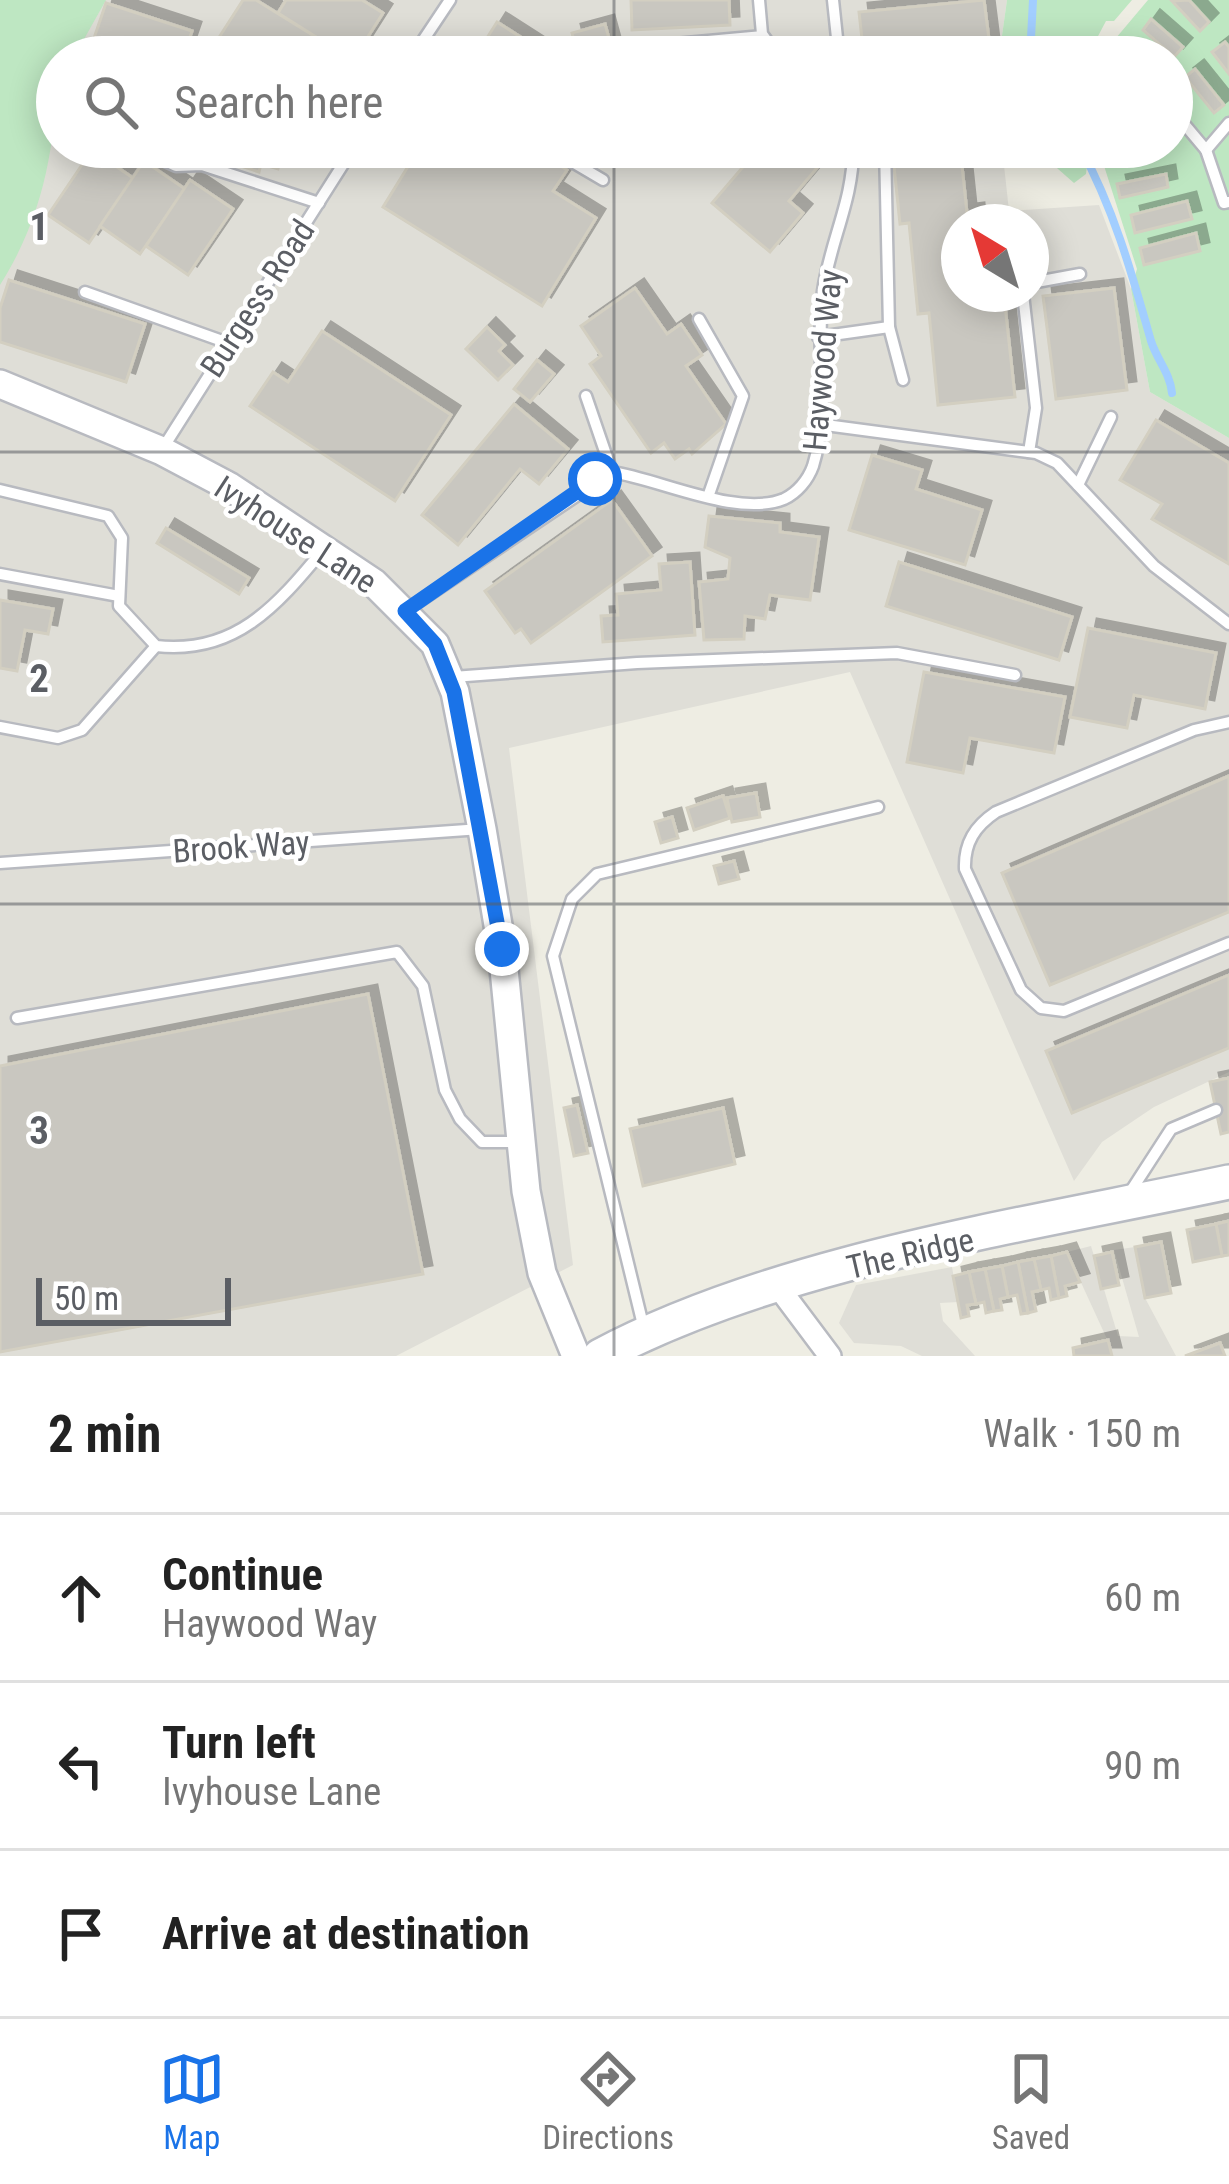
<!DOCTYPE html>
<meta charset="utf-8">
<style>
:root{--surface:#fff;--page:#f6f6f6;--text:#222;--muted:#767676;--line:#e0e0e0;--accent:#1a73e8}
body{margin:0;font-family:"Roboto Condensed",sans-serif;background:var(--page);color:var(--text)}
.compass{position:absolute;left:941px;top:204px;width:108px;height:108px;border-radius:50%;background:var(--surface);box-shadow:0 6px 30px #0003;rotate:322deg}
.scale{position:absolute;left:36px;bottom:30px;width:195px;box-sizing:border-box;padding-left:12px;border:6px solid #5b5e64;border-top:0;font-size:33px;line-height:42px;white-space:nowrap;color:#5b5e64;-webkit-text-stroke:9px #fff;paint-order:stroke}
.stop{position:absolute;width:36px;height:36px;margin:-27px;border:9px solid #1a73e8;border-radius:50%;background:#fff}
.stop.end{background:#1a73e8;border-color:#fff;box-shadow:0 3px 12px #0008}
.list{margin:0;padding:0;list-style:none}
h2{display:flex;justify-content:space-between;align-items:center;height:156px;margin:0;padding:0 48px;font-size:51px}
h2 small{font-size:39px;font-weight:400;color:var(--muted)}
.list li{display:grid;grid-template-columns:78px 1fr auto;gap:36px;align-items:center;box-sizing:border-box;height:168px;padding:0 48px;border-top:3px solid var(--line)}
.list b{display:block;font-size:45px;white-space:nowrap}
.list p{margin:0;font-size:39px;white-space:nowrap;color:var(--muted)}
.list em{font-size:39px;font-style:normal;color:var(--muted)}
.icon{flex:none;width:66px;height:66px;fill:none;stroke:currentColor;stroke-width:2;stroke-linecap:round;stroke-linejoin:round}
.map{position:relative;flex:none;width:1229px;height:1356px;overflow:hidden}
.search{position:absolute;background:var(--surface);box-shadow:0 6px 30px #0003;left:36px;right:36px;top:36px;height:132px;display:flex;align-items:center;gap:30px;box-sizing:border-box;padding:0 42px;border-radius:66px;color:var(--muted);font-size:45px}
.sheet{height:660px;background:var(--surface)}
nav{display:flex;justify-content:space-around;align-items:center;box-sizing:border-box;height:168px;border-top:3px solid var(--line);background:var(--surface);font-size:33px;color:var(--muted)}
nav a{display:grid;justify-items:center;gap:6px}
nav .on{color:var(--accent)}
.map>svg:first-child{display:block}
.industrial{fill:#dfded7;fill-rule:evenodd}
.green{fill:#bee7c2}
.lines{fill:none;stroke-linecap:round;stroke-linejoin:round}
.stream{stroke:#a2ceff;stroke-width:8}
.building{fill:#c9c7c0;stroke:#d3cfc1;stroke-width:3;filter:url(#shadow)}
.service-casing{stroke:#b8bac0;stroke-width:15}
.minor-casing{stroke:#b8bac0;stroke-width:26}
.tertiary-casing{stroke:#b8bac0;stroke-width:32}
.secondary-casing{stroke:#b8bbc2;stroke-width:38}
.service{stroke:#fff;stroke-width:10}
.minor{stroke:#fff;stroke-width:21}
.tertiary{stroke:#fff;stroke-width:27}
.secondary{stroke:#fff;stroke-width:33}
.route{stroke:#1a73e8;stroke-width:15}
.grid{fill:none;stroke:#5b5e64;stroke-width:3;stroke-opacity:0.55}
.labels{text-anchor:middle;stroke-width:9;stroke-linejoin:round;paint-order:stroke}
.street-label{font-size:33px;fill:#5b5e64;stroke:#fff}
.grid-label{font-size:39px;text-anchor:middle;font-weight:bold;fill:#5b5e64;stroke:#fff;stroke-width:9;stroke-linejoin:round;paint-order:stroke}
</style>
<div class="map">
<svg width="1229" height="1356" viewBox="0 0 1229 1356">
<defs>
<filter id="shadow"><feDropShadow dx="9" dy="-9" stdDeviation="0" flood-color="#0004"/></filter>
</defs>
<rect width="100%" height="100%" fill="#eeede3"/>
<!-- industrial -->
<g class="industrial">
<path d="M 68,0 L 1007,0 L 999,57 L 57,57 L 57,147 L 1002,147 L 1009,211 L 1099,205 L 1131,289 L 1150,392 L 1229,438 L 1229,1072 L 1154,1107 L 1102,1142 L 1074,1181 L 850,672 L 509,748 L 573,1265 L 396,1356 L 0,1356 L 0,137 ZM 959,222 L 1031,222 L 1031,294 L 959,294 Z"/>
<polygon points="1091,1246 1118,1336 1139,1337 1114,1250 1135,1247 1145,1298 1176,1356 1074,1356 1073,1348 1107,1339 1067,1252"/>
<polygon points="952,1267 958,1302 940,1303 943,1321 975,1356 922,1356 901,1346 854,1343 839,1323 856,1285"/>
</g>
<!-- green -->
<g class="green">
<path d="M 0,0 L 106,0 L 74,57 L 57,57 C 57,140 45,214 0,285 Z"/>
<polygon points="1007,0 1132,0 1114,21 1106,21 1087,57 999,57"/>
<polygon points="1148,0 1229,0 1229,438 1150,392 1131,289 1137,269 1098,147 1172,147 1172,57 1100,57"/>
<polygon points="1033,147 1089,147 1086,174 1074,183"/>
</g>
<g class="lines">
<!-- stream -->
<g class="stream">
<polyline points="1030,57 1033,0"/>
<path d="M 1080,147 C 1114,209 1132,274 1151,341 C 1157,360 1170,373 1172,393"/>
</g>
</g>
<!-- building -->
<g class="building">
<polygon points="243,0 256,0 348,57 247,57 218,39"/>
<polygon points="286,0 362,0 383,13 355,57 348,57 278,13"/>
<polygon points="631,0 729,0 730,25 632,30"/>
<polygon points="984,0 991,55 864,57 859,12"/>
<polygon points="1189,0 1209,22 1200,31 1172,1"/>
<polygon points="106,3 192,31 183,57 143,57 93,41"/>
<polygon points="1151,19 1183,47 1174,57 1143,30"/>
<polygon points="497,22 547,54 545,57 475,57"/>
<polygon points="605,24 614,57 578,57 572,33"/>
<polygon points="1225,42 1229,47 1229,74 1212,52"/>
<polygon points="1195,69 1224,105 1214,113 1185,77"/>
<polygon points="183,147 285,147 278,169 261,164 259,172"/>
<polygon points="420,147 500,147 527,164 535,150 567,170 553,191 596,218 542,306 383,207"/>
<polygon points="760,147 833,149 789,201 803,213 770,252 712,203"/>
<polygon points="892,147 960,147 967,213 975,212 976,222 959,222 959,294 984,294 985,307 1005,305 1015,397 938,405 929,313 918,314 909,223 900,224"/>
<polygon points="1106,147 1157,147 1157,150 1108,160"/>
<polygon points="92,150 133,178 89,243 48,215"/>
<polygon points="144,161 185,189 140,254 100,226"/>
<polygon points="1166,174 1168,187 1120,198 1117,184"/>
<polygon points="190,180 233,209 188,275 146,246"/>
<polygon points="1187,201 1192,219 1135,233 1131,215"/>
<polygon points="1196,233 1200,251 1144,265 1140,248"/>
<polygon points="9,280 145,324 126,382 0,342 0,308"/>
<polygon points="635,288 667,334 681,324 702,355 686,366 726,424 692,454 689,449 675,459 664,443 651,453 590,364 601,356 581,326"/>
<polygon points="1114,288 1127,390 1056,399 1043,296"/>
<polygon points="487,327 505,345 499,351 513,365 498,380 466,349"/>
<polygon points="322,331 451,415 395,501 250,406 273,372 288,382"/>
<polygon points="537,360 554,374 530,402 514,389"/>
<polygon points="514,404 568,449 539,484 520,469 458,545 422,515"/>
<polygon points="1156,420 1229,463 1229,564 1152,519 1162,504 1120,480"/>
<polygon points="872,455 922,470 916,489 982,510 965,565 849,530"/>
<polygon points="612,500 652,556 531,643 521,629 515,633 485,591"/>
<polygon points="709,516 780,523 780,532 819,537 810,600 770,595 765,619 745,616 744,639 704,640 699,582 728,579 730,558 705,547"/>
<polygon points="166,528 249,578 239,594 157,543"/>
<polygon points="690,562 695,635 603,642 601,616 618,615 616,594 661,590 659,564"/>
<polygon points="899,562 1072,617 1059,660 886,606"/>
<polygon points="0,600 53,609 48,634 25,630 17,671 0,668"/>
<polygon points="1088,628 1216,653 1205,709 1134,695 1127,728 1070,717"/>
<polygon points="924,672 1065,697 1054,753 970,738 963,773 907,762"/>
<polygon points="1229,776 1229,912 1050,985 1002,873"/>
<polygon points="756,793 760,817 732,822 727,798"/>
<polygon points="723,796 730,818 694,830 687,808"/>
<polygon points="672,817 678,838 661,843 655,822"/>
<polygon points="734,861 739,879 719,884 714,866"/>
<polygon points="1229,975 1229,1048 1072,1113 1046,1051"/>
<polygon points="368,994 423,1274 0,1352 0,1066"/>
<polygon points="1229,1078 1229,1132 1221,1134 1210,1082"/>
<polygon points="577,1105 588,1153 574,1156 564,1108"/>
<polygon points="723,1108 735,1164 643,1186 630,1129"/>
<polygon points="1229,1221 1229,1255 1222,1256 1216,1224"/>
<polygon points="1216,1224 1222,1256 1193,1262 1187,1230"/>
<polygon points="1161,1242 1171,1293 1145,1298 1135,1247"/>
<polygon points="1067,1252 1080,1282 1065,1286 1067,1296 1059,1298 1051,1256"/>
<polygon points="1112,1252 1119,1285 1101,1289 1094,1256"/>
<polygon points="1051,1256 1059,1298 1051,1300 1049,1288 1041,1290 1034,1259"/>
<polygon points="1034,1259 1041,1290 1032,1292 1036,1311 1028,1313 1018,1262"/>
<polygon points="1018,1262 1028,1313 1021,1314 1017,1295 1008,1297 1002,1266"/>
<polygon points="1002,1266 1008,1297 1000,1299 1002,1310 994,1311 985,1269"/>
<polygon points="985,1269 994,1311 986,1313 984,1302 976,1304 969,1272"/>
<polygon points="969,1272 976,1304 967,1305 969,1316 961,1318 953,1276"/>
<polygon points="1108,1340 1112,1356 1074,1356 1073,1348"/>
<polygon points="1220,1343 1225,1356 1185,1356"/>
</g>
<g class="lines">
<defs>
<g id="service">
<polyline points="759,0 762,34 779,57"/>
<polyline points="833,0 839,57"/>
<polyline points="664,45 763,36"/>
<polyline points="412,57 450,0"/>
<polyline points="1180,119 1206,150 1224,203 1229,202"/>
<polyline points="134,147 176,166 202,165 319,203"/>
<polyline points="547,147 603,180"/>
<polyline points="885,147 889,327 903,380"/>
<polyline points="1206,150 1229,123"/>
<polyline points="1031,283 1080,274"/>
<polyline points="85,292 228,343"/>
<polyline points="1023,294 1036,408 1029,452"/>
<polyline points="699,319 743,396 708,497"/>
<polyline points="818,337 889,327"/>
<polyline points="586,396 612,472"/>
<polyline points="818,424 1036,453 1057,463 1154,566 1229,624"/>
<polyline points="163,448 354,147"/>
<polyline points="1078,485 1111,417"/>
<path d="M 0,490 L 108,516 L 122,538 L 119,606 L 156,646 C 234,655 276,607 323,550"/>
<polyline points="0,574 119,596"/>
<path d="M 405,611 L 612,472 C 659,479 738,518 784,499 C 797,493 808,480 813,466 C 830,412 815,346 823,291 C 830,241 854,199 853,147"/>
<polyline points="453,677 637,663 897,653 1015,675"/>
<path d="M 1229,722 L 1194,730 L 996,812 C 975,826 964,843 965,869 L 1021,990 L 1041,1008 L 1064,1011 L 1229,943"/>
<polyline points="0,727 58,738 82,730 156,646"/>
<polyline points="0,863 481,829"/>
<polyline points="17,1018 397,952 423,986 445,1090 460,1119 482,1142 517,1142"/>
<polyline points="1127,1197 1171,1129 1216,1110"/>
<polyline points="644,1329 553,956 572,899 597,874 878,807"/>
</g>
<polyline id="minor" points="776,1284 830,1356"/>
<polyline id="tertiary" points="0,384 162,451 230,487 374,583 435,644 455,692 482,829 502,949 526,1191 542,1273 576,1356"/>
<path id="secondary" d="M 600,1356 C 781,1260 1028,1225 1229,1182"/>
</defs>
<!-- service casing -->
<use href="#service" class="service-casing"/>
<!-- minor casing -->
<use href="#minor" class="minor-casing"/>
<!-- tertiary casing -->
<use href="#tertiary" class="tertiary-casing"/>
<!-- secondary casing -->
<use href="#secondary" class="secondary-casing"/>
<!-- service -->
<use href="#service" class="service"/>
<!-- minor -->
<use href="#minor" class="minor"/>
<!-- tertiary -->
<use href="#tertiary" class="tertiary"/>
<!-- secondary -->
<use href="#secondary" class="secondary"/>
</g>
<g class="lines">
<!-- route -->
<polyline class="route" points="502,949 454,692 435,644 405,611 595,479"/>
</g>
<!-- grid -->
<path class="grid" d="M 614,0 L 614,57M 614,147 L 614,1356M 0,452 L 1229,452M 0,904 L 1229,904"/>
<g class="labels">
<!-- street labels -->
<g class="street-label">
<text transform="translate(257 298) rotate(-57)" y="12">Burgess Road</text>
<text transform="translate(822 360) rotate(-85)" y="12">Haywood Way</text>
<text transform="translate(296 534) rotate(33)" y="12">Ivyhouse Lane</text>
<text transform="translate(241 846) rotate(-4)" y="12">Brook Way</text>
<text transform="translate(910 1253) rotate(-13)" y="12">The Ridge</text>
</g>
</g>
<g class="grid-label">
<text x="39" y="240">1</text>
<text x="39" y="692">2</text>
<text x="39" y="1144">3</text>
</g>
</svg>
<svg class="compass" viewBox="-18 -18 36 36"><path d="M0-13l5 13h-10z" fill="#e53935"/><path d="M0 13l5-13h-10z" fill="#767676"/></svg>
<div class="scale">50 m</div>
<div class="stop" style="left:595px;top:479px"></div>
<div class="stop end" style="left:502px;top:949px"></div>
<div class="search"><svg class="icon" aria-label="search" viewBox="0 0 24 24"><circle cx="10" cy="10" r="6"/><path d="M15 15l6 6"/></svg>Search here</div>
</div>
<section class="sheet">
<h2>2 min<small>Walk · 150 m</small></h2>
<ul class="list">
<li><svg class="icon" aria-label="ahead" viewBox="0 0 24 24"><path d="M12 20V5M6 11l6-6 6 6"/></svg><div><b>Continue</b><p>Haywood Way</p></div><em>60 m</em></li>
<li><svg class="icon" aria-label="left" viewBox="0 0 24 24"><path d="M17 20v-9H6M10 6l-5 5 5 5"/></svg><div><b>Turn left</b><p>Ivyhouse Lane</p></div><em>90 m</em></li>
<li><svg class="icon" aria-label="arrive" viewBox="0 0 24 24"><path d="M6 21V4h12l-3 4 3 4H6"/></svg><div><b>Arrive at destination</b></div></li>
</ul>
</section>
<nav>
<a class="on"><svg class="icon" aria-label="map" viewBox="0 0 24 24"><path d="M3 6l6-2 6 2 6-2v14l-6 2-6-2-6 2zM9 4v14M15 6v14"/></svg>Map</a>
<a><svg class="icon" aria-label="directions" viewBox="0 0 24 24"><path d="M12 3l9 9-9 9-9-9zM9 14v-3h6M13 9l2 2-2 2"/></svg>Directions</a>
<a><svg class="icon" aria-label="saved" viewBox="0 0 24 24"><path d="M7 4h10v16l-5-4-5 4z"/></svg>Saved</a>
</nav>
